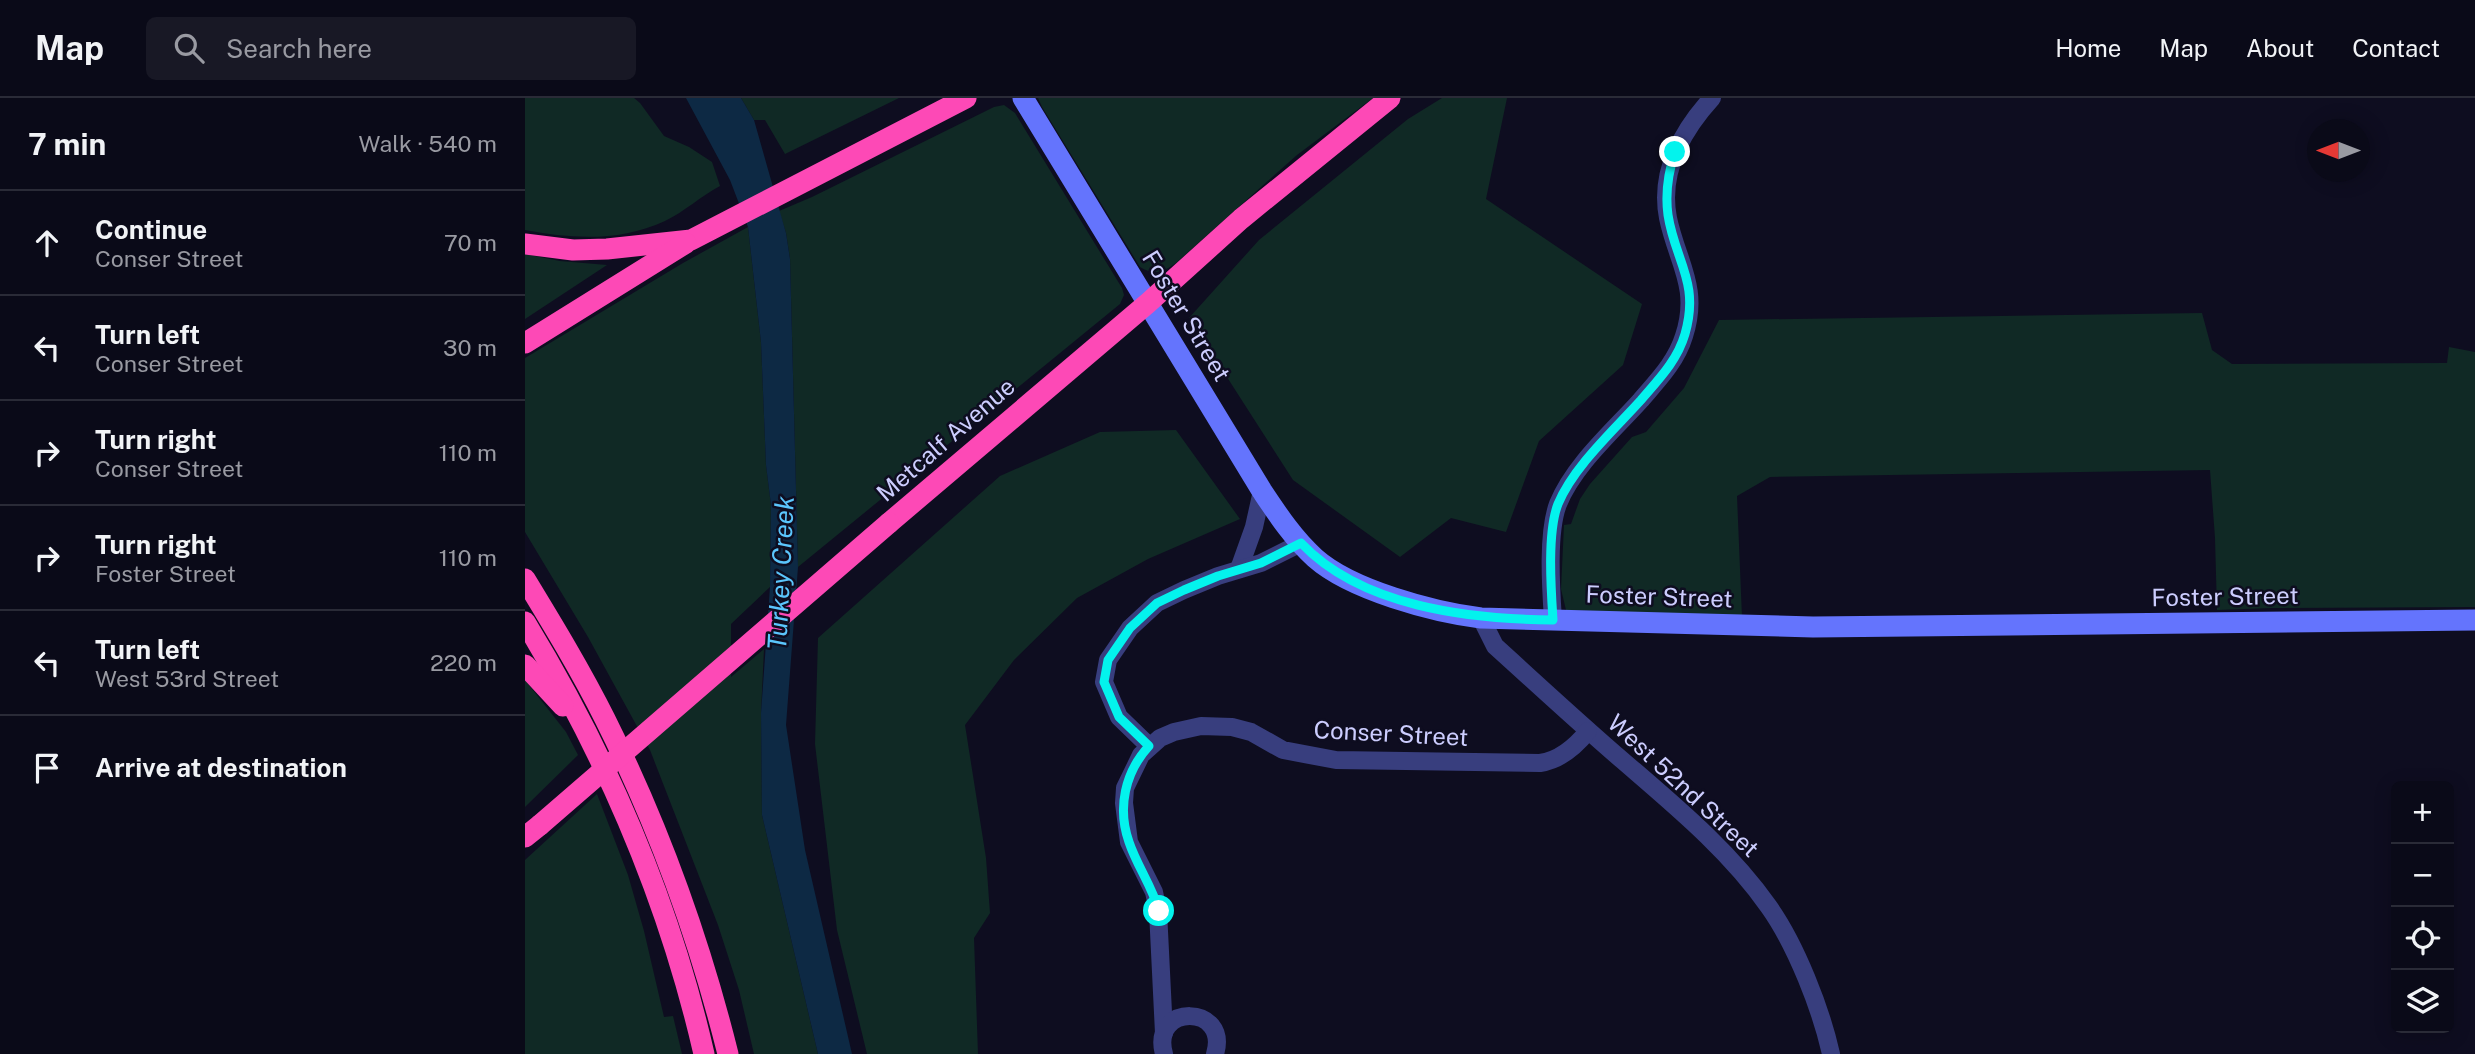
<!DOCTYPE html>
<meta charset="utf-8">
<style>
:root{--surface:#0a0a18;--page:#181825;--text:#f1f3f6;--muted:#999aa2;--line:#2a2b37}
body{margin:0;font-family:"Public Sans",sans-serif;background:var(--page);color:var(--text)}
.controls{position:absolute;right:21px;bottom:21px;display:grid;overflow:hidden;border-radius:10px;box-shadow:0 4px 18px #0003}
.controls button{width:63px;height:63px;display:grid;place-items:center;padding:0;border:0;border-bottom:2px solid var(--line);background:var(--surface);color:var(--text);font:35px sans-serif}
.compass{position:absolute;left:1782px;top:21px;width:63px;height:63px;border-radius:50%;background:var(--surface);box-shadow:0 4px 18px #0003;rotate:270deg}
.stop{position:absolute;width:21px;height:21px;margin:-16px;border:5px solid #03f3ed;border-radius:50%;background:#fff}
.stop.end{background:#03f3ed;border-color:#fff;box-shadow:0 2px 7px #0008}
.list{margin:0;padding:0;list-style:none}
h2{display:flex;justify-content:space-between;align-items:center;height:91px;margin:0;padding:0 28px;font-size:30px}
h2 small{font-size:23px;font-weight:400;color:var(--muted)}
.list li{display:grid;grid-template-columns:46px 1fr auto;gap:21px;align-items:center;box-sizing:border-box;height:105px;padding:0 28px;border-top:2px solid var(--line)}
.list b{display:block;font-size:26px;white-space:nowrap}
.list p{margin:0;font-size:23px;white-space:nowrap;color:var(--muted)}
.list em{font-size:23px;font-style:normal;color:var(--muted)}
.icon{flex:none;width:38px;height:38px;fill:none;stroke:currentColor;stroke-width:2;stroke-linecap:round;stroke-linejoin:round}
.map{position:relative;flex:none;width:1950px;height:956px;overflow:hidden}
header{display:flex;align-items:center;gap:42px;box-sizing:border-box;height:98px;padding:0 35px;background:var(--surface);border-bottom:2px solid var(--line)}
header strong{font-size:33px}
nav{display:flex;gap:38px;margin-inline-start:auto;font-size:24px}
.search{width:490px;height:63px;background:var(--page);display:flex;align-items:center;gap:18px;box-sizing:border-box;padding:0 24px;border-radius:10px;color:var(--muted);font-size:26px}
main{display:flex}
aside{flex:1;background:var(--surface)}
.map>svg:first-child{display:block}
.green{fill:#102925}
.water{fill:#0d2944}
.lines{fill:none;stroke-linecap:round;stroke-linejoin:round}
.street{stroke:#383e7e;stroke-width:18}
.secondary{stroke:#6474fd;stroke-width:21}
.highway{stroke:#fd49b6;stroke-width:21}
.highway-bridge{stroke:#fd49b6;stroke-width:21}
.route{stroke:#03f3ed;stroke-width:9}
.labels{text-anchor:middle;stroke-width:5;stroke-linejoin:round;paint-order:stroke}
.street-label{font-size:24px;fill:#cccdfe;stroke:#0e0d20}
.water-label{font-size:26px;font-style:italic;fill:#5bc6fd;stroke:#0e0d20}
</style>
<header>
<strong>Map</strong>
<div class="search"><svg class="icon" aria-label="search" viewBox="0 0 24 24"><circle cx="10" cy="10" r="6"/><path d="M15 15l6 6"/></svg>Search here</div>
<nav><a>Home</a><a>Map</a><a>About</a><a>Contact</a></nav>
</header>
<main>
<aside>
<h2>7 min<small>Walk · 540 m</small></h2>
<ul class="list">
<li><svg class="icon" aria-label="ahead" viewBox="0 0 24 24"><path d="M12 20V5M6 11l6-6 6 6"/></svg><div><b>Continue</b><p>Conser Street</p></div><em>70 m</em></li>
<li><svg class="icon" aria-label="left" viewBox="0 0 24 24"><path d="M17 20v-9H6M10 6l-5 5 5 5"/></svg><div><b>Turn left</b><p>Conser Street</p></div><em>30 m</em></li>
<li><svg class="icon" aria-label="right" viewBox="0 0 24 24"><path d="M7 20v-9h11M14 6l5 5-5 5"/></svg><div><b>Turn right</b><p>Conser Street</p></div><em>110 m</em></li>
<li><svg class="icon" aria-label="right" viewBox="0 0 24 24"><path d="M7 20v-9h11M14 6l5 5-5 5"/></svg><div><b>Turn right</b><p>Foster Street</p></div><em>110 m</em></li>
<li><svg class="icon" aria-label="left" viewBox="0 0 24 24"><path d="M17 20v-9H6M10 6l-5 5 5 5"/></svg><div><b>Turn left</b><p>West 53rd Street</p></div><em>220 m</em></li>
<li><svg class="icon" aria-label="arrive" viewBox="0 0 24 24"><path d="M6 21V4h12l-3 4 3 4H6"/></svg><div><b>Arrive at destination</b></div></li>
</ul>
</aside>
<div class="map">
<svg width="1950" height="956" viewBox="0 0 1950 956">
<rect width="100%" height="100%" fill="#0e0d20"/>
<!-- green -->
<g class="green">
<path d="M 0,0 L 109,0 L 115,5 L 139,38 L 164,49 L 187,64 L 195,88 C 176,98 159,114 140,123 C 95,144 47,141 0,132 Z"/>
<polygon points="216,0 374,0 260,56 240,22 229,22"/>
<path d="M 513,0 L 848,0 L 772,57 L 651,165 C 638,174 629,178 615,169 L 517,9 Z"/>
<polygon points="917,0 982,0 961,101 1117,206 1098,267 1014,343 981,434 926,420 875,459 768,382 664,220 734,142 883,21"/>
<polygon points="479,7 490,15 597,190 599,197 595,206 273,469 265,161 261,135 254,113 287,99 469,9"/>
<polygon points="223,129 236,244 241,367 246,407 245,489 206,526 206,579 239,551 236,615 237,717 293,956 229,956 214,892 193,827 125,652 63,539 0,434 0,260 158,165"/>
<polygon points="0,156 35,163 82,167 0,221"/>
<polygon points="1677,215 1687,252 1707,266 1922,265 1924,249 1950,254 1950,509 1747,510 1692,512 1690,440 1685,372 1245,379 1212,398 1217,519 1041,512 1036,491 1039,427 1046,426 1055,401 1065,386 1107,339 1121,334 1159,290 1194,222"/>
<polygon points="651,332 715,421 623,461 552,500 489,562 440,627 461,760 465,815 449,840 453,956 342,956 312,832 290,646 293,540 475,378 575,334"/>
<polygon points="0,582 41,634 53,657 0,709"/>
<polygon points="72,696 103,777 119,833 139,919 148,918 157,956 0,956 0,762"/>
</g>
<!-- water -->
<polygon class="water" points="161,0 216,0 229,22 261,135 265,161 273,469 261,627 280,752 327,956 293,956 237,717 236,615 245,489 246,407 241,367 236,244 223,129 205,82"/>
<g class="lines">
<!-- street -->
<g class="street">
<polyline points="714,471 729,429 737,393"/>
<path d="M 956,520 L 970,548 C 1012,586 1054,625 1097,662 C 1149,707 1204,752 1244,809 C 1271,847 1296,911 1306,956"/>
<path d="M 1028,522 C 1026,491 1022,435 1033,406 C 1049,367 1087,334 1115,303 C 1133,282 1151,264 1159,238 C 1175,189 1152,164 1143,120 C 1134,74 1157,33 1187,0"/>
<polyline points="624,648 594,619 579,584 583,562 605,530 632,505 659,492 693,478 736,465 776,445"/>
<path d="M 639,935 L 633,813 L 629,794 L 604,744 L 599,705 L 600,690 L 616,657 L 635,640 L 649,634 L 676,628 L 707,629 L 726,634 L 758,652 L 811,662 L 1015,665 C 1035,662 1051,648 1063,633"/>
<path d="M 639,956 C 625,905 705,906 690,956"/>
</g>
<!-- secondary -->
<path class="secondary" d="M 498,0 L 737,393 C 753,417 768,440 790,460 C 826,492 908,514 956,520 L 1288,529 L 1950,522"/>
<!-- highway -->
<g class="highway">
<polyline points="0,146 48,152 82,151 166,142 441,0"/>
<polyline points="0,245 161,145"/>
<polyline points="364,425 623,205 716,121 865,0"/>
<path d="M 0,481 C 28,527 56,573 80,621 C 133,727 174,840 203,956"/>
<path d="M 0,524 C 81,657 144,803 179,956"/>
<polyline points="0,567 38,608"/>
<polyline points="0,739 15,727"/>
</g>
<!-- highway-bridge -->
<polyline class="highway-bridge" points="15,727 364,425"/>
</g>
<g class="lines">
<!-- route -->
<path class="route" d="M 634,813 C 627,788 612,768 604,744 C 592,710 600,674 624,648 L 594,619 L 579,584 L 583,562 L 605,530 L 632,505 L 659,492 L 693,478 L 736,465 L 776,445 C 837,509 943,521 1028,522 C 1026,491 1022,434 1033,406 C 1049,368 1089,332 1116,302 C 1134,281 1152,263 1160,236 C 1175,184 1150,163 1143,117 C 1140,95 1143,75 1150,54"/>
</g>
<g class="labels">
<!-- street labels -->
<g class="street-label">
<text transform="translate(661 218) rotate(59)" y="8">Foster Street</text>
<text transform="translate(421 342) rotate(-41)" y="8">Metcalf Avenue</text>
<text transform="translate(1134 499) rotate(2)" y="8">Foster Street</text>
<text transform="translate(1700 499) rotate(-1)" y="8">Foster Street</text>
<text transform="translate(866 636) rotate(3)" y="8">Conser Street</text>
<text transform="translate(1158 688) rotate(43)" y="8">West 52nd Street</text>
</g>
<!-- water labels -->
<g class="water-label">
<text transform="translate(256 475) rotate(-87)" y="9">Turkey Creek</text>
</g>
</g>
</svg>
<div class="controls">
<button>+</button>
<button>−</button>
<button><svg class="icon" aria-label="locate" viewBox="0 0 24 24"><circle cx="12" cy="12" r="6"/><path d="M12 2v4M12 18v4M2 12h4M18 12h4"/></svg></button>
<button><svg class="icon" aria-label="layers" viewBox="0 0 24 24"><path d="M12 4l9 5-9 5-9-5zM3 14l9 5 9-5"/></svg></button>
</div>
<svg class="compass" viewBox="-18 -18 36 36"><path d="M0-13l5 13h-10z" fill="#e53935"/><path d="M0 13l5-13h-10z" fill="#999aa2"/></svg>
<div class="stop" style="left:634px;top:813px"></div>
<div class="stop end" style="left:1150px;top:54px"></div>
</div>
</main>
